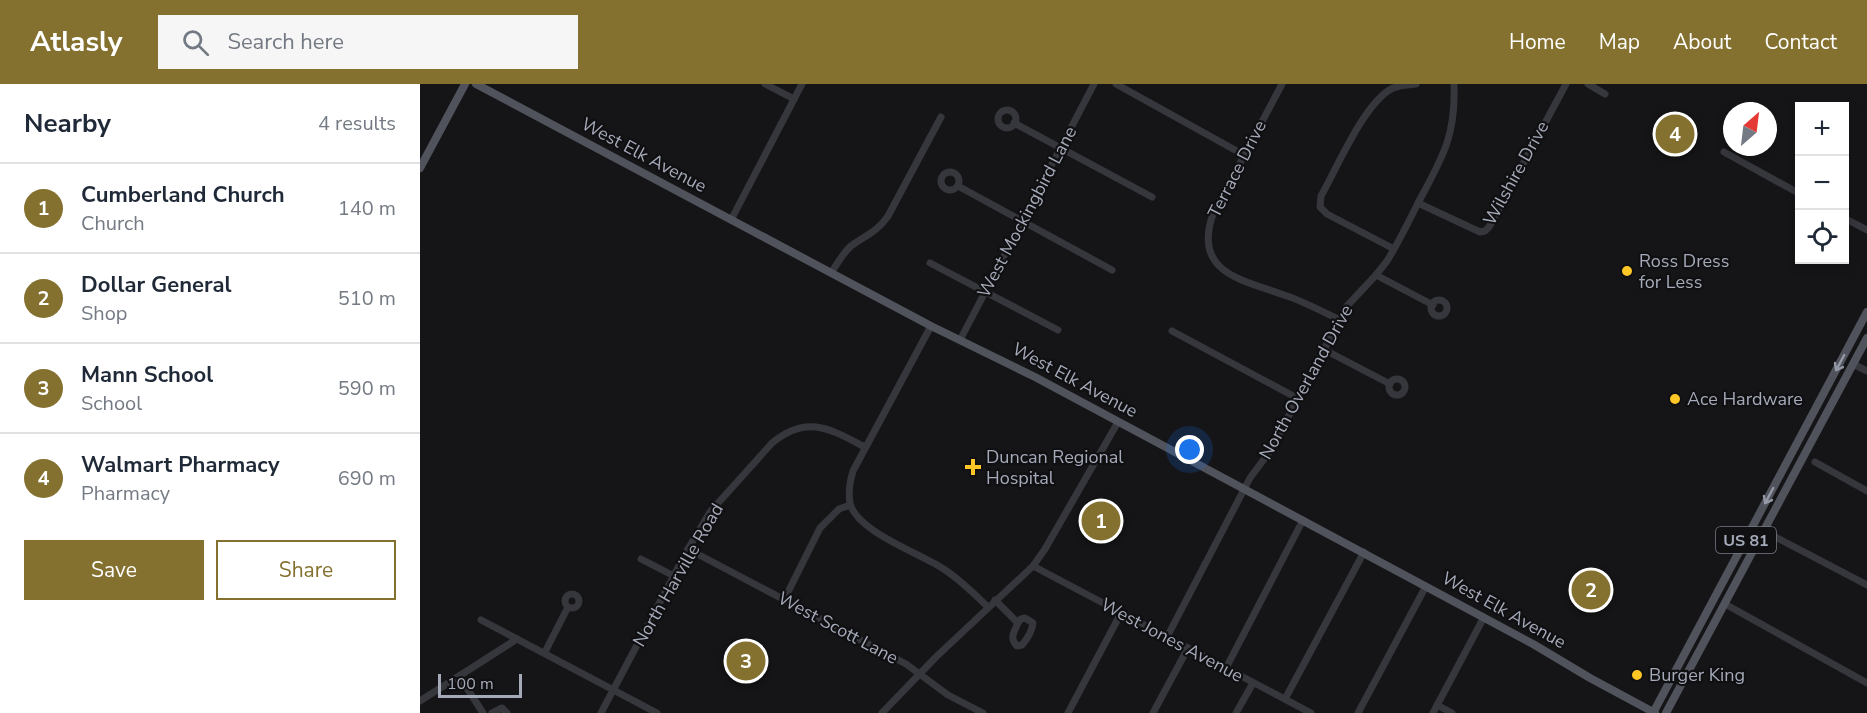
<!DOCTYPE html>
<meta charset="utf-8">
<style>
:root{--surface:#fff;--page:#f6f6f7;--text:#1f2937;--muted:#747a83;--line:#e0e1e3;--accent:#84702f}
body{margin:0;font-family:"Nunito Sans",sans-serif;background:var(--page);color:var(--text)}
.controls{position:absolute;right:18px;top:18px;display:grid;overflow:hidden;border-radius:0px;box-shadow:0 3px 9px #0003}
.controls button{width:54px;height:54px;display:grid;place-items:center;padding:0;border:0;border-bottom:2px solid var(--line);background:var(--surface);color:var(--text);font:30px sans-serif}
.compass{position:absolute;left:1303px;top:18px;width:54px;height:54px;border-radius:50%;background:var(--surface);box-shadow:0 3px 9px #0003;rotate:28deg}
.scale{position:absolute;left:18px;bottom:15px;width:84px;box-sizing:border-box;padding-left:6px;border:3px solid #a5aab9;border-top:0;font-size:16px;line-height:21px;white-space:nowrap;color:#a5aab9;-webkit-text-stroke:4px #101012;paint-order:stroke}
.you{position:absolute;left:770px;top:366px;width:21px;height:21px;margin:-15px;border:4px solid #fff;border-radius:50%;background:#1a73e8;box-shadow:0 0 0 9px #1a73e833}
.badge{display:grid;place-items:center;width:39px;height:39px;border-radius:50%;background:var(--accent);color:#fff;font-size:20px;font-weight:700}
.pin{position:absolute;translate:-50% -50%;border:3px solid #fff;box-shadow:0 2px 6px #0006}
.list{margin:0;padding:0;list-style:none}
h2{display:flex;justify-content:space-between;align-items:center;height:78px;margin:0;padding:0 24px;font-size:26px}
h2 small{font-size:20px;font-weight:400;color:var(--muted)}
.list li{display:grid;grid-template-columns:39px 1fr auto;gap:18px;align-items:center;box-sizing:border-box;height:90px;padding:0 24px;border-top:2px solid var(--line)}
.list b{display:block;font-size:22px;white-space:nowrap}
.list p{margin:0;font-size:20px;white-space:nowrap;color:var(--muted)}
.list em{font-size:20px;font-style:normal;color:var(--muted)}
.actions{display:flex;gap:12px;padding:18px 24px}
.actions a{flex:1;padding:14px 0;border:2px solid var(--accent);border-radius:0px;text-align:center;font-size:21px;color:var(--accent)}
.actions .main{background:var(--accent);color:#fff}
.icon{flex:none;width:33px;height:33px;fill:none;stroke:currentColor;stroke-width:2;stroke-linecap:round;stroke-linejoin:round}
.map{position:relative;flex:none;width:1447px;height:629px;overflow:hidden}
header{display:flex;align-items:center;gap:36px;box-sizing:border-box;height:84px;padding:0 30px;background:var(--accent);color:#fff}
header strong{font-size:28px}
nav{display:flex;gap:33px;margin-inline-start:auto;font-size:21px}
.search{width:420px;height:54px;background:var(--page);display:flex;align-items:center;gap:15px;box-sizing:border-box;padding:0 21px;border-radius:0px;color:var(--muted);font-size:22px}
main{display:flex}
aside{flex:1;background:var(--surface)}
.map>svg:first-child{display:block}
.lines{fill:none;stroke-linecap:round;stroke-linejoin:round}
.minor{stroke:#36363d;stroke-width:7}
.major{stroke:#51535c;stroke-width:8}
.oneway{stroke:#9499a6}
.poi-dot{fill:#ffc725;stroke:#101012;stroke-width:2}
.labels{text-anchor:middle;stroke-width:4.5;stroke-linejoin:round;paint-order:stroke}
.shield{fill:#101012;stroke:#787c87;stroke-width:1.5}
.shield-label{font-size:16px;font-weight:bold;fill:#a5aab9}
.street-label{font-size:18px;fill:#a5aab9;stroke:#101012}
.poi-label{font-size:18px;fill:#a5aab9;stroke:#101012;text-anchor:start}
</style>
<header>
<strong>Atlasly</strong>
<div class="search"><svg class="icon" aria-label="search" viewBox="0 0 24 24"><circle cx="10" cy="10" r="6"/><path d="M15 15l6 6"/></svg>Search here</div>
<nav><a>Home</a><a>Map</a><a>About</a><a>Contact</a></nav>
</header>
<main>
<aside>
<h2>Nearby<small>4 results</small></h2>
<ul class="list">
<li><span class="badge">1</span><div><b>Cumberland Church</b><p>Church</p></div><em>140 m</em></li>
<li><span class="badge">2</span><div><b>Dollar General</b><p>Shop</p></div><em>510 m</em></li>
<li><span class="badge">3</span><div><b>Mann School</b><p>School</p></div><em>590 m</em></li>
<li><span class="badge">4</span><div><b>Walmart Pharmacy</b><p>Pharmacy</p></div><em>690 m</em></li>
</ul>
<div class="actions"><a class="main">Save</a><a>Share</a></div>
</aside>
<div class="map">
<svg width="1447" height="629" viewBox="0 0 1447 629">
<rect width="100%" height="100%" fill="#151517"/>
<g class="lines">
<!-- minor -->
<g class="minor">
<polyline points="345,0 374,15"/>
<polyline points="696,0 824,71"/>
<path d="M 862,0 L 793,130 C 772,189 823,196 864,211 C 883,217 901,227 920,236"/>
<polyline points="1168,0 1185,10"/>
<circle cx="587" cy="35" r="9"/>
<polyline points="594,39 732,113"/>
<polyline points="1304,68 1380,110"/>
<circle cx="530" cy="97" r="9"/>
<polyline points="538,102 692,186"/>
<polyline points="998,119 1060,148 1065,147 1069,143 1146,0"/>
<polyline points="1424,134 1447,146"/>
<polyline points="311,136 382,0"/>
<path d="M 974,165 L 907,130 L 900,123 L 901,112 C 917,84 945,17 973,4 C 980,1 989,1 996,0"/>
<polyline points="510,179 638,246"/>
<path d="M 411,189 C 417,180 423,169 431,162 C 446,151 457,148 468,132 L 521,33"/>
<polyline points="956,191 1013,221"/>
<circle cx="1019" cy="224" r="8"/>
<path d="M 511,242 L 433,387 C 430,397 428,408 430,419 C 436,447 499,469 522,484 C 540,495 553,509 568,523"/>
<polyline points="752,247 877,314"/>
<polyline points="540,256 674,0"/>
<polyline points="903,265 970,300"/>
<polyline points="1433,280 1447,287"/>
<circle cx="977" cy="303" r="8"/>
<polyline points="1395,378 1447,407"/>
<polyline points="1344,447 1447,501"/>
<polyline points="268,465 486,580 528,611 563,629"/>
<polyline points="221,475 254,492"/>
<polyline points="613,482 891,629"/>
<circle cx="152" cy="517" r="7"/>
<polyline points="364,516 400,444 419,425 430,421"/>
<path d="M 575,516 L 598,539 C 594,548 589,554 597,562 L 602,561 C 608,554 612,548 613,539 L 605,534 L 601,535 L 598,539"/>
<polyline points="1305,520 1447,599"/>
<polyline points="61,536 237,629"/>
<path d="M 747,553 L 830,394 L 850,367 L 927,222 L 956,191 L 967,177 C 979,158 988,139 998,119 C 1022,74 1036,53 1034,0"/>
<polyline points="125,568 148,523"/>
<polyline points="806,584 883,436"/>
<polyline points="39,592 63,629"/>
<polyline points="865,615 944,468"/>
<polyline points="0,617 97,555"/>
<polyline points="1017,621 1032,629"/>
<polyline points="72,629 82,624 87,629"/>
<path d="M 181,629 L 268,465 L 290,428 L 352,359 C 387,330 410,345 445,363"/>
<polyline points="462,629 516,573 613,482 625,465 698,338"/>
<polyline points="648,629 701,529"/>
<polyline points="733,629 768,564"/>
<polyline points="816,629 833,599"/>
<polyline points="938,629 1006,502"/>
<polyline points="1013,629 1064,533"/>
</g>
<!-- major -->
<g class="major">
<polyline points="56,0 511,242 615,293 1113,560 1170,594 1235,629"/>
<polyline points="0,84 45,0"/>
<polyline points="1233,629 1447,228"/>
<polyline points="1246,629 1447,254"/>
</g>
</g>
<!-- one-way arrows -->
<defs><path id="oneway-shaft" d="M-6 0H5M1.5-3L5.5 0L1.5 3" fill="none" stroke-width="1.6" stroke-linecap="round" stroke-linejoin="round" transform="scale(1.5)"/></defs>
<g class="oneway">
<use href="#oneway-shaft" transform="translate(1420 279) rotate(118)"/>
<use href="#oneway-shaft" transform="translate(1349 412) rotate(118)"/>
</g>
<!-- markers -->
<g class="poi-dot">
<circle cx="1207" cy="187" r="6"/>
<circle cx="1255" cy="315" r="6"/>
<path d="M550 374h6v6h6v6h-6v6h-6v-6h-6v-6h6z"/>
<circle cx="1217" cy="591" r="6"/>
</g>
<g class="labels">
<!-- shield labels -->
<rect class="shield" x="1296" y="443" width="60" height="26" rx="4.5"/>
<g class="shield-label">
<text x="1326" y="462">US 81</text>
</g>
<!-- street labels -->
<g class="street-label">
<text transform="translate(224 71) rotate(28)" y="6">West Elk Avenue</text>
<text transform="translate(817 85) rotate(-63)" y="6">Terrace Drive</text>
<text transform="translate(1096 89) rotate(-61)" y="6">Wilshire Drive</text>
<text transform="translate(607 128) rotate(-62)" y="6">West Mockingbird Lane</text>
<text transform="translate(655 296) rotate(28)" y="6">West Elk Avenue</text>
<text transform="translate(886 298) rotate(-61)" y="6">North Overland Drive</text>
<text transform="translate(258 491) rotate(-60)" y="6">North Harville Road</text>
<text transform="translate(1084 526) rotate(29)" y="6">West Elk Avenue</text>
<text transform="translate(418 544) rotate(28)" y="6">West Scott Lane</text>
<text transform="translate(752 556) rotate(28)" y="6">West Jones Avenue</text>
</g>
<!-- poi labels -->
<g class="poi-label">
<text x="1219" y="183">Ross Dress<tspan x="1219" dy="21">for Less</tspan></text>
<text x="1267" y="321">Ace Hardware</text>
<text x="566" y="379">Duncan Regional<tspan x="566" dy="21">Hospital</tspan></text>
<text x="1229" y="597">Burger King</text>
</g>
</g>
</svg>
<div class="controls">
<button>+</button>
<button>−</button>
<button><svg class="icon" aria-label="locate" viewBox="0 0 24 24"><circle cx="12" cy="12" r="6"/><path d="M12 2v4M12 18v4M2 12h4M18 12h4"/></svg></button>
</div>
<svg class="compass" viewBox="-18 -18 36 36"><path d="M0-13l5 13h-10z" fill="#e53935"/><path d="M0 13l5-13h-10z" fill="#747a83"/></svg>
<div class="scale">100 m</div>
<div class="you"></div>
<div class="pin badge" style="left:681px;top:437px">1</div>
<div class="pin badge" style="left:1171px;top:506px">2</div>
<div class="pin badge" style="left:326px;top:577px">3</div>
<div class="pin badge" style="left:1255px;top:50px">4</div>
</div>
</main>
